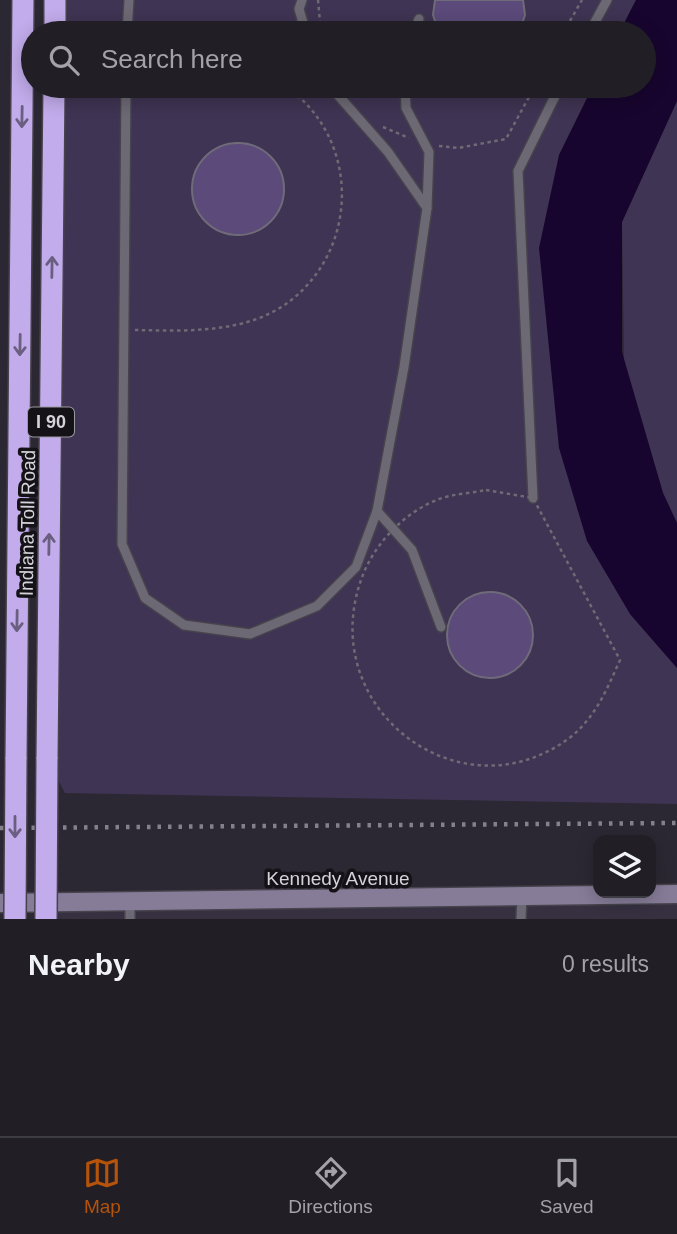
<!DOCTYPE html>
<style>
:root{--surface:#211e26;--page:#2d2b32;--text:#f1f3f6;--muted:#a2a2a7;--line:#3e3c43;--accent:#b45309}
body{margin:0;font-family:Arial,sans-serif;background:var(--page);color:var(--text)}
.controls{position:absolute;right:21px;bottom:21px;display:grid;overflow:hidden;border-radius:14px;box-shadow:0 4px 18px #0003}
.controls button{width:63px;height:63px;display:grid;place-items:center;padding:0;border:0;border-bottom:2px solid var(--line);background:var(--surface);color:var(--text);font:35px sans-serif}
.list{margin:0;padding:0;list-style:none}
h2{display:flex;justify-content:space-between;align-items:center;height:91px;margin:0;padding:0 28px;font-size:30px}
h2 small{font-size:23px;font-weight:400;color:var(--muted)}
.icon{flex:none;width:38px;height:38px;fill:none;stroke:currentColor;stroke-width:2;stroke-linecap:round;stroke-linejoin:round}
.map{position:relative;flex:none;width:677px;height:919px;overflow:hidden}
.search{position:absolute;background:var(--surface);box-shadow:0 4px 18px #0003;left:21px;right:21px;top:21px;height:77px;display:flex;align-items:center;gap:18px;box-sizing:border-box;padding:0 24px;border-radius:38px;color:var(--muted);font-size:26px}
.sheet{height:217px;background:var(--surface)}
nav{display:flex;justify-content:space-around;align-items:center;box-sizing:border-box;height:98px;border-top:2px solid var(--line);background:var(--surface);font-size:19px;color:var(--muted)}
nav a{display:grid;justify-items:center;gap:4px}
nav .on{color:var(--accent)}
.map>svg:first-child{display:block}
.built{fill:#363041}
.green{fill:#3f3453}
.water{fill:#18052f}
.building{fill:#5b4a7a;stroke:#6f6b78;stroke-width:2}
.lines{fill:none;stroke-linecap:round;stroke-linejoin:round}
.service-casing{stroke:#46434d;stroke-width:12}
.secondary-casing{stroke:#46434d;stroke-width:21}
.motorway-casing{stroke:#46434d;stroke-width:24}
.path{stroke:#6e6b75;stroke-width:2.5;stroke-dasharray:3.5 3.5;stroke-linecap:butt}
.service{stroke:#6c6874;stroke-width:9}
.secondary{stroke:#867c98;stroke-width:18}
.motorway{stroke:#c2aceb;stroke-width:21}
.rail{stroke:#84818a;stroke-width:4.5;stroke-dasharray:3.5 7;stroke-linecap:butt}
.motorway-bridge-casing{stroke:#46434d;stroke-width:24;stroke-linecap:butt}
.motorway-bridge{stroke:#c2aceb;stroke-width:21}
.oneway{stroke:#6b5f81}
.labels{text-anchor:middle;stroke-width:7;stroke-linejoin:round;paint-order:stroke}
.shield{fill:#141217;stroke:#9b99a0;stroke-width:2}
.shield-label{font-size:18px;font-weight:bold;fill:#d5d3da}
.street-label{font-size:19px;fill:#d5d3da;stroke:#141217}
</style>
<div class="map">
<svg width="677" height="919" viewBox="0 0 677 919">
<rect width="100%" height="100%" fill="#2c2833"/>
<!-- built -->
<polygon class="built" points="677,895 677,919 51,919 51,914 130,900"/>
<!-- green -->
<g class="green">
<polygon points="55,0 636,0 619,33 55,33"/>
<polygon points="54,86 593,86 559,155 630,614 677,668 677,804 65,793 47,759"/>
<polygon points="677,101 677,523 663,493 624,361 622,222"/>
</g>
<!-- water -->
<polygon class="water" points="636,0 677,0 677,101 622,222 622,352 663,493 677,523 677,668 630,614 587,541 559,448 539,248 559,155 593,86 644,86 644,33 619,33"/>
<!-- building -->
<g class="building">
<polygon points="523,0 525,15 519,33 439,33 433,15 435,0"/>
<circle cx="238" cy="189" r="46"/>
<circle cx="490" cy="635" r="43"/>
</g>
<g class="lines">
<defs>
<g id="service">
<polyline points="302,0 299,9 306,33"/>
<polyline points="127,33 129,0"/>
<polyline points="413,33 419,19"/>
<polyline points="589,33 607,0"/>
<polyline points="126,86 122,544 145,598 184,625 250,634 317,606 356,567 377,511 404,367 427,208 429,152 406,108 405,86"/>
<polyline points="330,86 388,152 427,208"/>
<polyline points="533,498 518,171 560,86"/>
<polyline points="377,511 412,550 441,627"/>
<polyline points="130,919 130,900"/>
<polyline points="521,919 522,897"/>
</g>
<polyline id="secondary" points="0,903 677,894"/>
<g id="motorway">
<polyline points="55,33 55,0"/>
<polyline points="16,759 23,0"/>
<polyline points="47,759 54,86"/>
</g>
</defs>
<!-- service casing -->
<use href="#service" class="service-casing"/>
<!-- secondary casing -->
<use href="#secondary" class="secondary-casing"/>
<!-- motorway casing -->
<use href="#motorway" class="motorway-casing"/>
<!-- path -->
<g class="path">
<polyline points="318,0 321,33"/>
<polyline points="563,33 582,0"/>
<polyline points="383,127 409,138"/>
<polyline points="439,146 458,148 506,139 535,86"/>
<path d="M 135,330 C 186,331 247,334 290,301 C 361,246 359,136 285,86"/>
<path d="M 486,490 L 533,498 L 620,660 C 607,689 595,719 568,739 C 459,818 316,708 361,580 C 373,545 403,513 439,499 C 453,494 471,493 486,490 Z"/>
</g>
<!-- service -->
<use href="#service" class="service"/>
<!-- secondary -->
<use href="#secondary" class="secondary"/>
<!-- motorway -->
<use href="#motorway" class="motorway"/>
<!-- rail -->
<polyline class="rail" points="0,828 677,823"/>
<defs>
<g id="motorway-bridge">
<polyline points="15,919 16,759"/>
<polyline points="46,919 47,759"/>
</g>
</defs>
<!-- motorway-bridge casing -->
<use href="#motorway-bridge" class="motorway-bridge-casing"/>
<!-- motorway-bridge -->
<use href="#motorway-bridge" class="motorway-bridge"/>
</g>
<!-- one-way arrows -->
<defs><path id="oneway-shaft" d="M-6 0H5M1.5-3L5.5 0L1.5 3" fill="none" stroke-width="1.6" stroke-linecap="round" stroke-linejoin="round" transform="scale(1.75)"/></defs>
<g class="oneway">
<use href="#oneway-shaft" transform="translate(22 117) rotate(91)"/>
<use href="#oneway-shaft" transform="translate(52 267) rotate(-89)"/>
<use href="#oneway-shaft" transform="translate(20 345) rotate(91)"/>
<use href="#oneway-shaft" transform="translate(49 544) rotate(-89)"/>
<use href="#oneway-shaft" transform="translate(17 621) rotate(91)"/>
<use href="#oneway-shaft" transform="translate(15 827) rotate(90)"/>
</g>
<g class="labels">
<!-- shield labels -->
<rect class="shield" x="28" y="407.5" width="46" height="29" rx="5"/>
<g class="shield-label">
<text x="51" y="428">I 90</text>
</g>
<!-- street labels -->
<g class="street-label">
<text transform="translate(27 523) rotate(-89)" y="7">Indiana Toll Road</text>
<text x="338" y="885">Kennedy Avenue</text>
</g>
</g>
</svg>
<div class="controls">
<button><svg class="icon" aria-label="layers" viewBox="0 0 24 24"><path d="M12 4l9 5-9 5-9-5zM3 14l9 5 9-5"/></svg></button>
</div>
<div class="search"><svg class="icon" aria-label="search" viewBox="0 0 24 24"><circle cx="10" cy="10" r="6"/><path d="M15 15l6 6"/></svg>Search here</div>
</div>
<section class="sheet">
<h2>Nearby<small>0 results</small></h2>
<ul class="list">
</ul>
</section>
<nav>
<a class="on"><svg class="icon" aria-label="map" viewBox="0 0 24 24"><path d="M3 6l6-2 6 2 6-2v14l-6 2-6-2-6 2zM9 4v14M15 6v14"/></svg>Map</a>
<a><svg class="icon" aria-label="directions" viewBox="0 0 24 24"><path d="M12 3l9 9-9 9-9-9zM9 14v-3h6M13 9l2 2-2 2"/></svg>Directions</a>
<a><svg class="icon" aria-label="saved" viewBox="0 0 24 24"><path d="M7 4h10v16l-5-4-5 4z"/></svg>Saved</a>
</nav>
